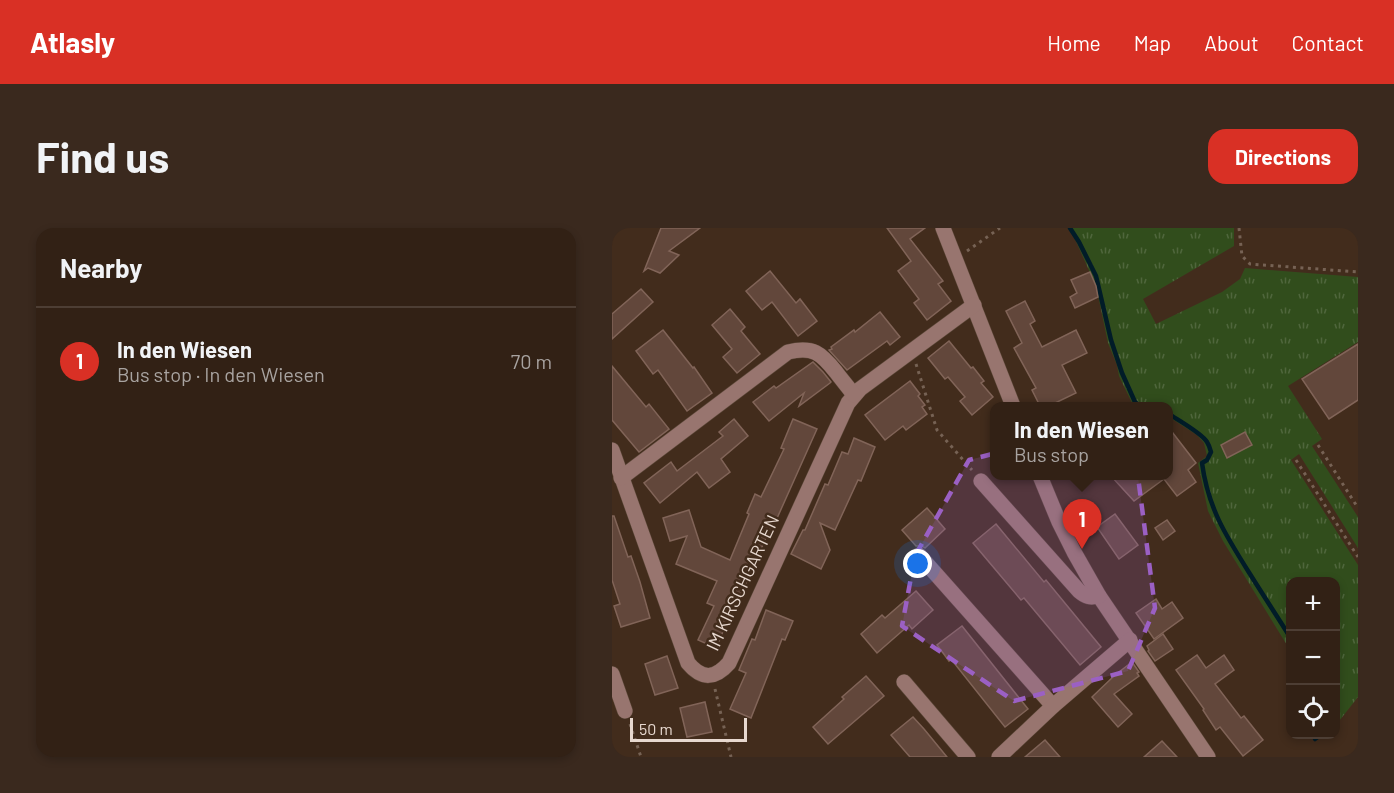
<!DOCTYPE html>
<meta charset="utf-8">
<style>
:root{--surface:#322115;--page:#3a291e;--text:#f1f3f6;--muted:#a8a3a0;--line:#4d3e34;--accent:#d93025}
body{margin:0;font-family:Barlow,sans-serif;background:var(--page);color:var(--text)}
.controls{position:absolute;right:18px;bottom:18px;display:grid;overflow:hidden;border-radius:12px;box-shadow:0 3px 9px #0003}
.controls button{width:54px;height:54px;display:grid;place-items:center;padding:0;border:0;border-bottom:2px solid var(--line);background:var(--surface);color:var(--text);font:30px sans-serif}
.scale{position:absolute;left:18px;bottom:15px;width:117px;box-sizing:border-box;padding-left:6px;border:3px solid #e7d8cf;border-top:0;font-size:16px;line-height:21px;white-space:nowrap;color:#e7d8cf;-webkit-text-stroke:4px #422c1c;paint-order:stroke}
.you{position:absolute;left:306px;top:336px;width:21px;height:21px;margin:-15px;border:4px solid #fff;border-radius:50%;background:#1a73e8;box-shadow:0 0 0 9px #1a73e833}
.badge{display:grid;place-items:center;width:39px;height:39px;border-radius:50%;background:var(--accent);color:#fff;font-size:20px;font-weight:700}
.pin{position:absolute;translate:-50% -50px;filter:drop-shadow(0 2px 3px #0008)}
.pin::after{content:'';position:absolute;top:32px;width:21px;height:18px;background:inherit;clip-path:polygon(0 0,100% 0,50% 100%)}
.popup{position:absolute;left:378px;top:174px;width:183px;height:78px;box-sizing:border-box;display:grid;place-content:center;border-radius:12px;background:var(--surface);filter:drop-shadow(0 2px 4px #0005);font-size:20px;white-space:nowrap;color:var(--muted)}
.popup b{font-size:22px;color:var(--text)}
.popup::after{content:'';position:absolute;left:50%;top:100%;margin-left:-12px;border:12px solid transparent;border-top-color:var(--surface)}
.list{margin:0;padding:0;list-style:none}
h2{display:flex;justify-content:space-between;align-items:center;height:78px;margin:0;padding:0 24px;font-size:26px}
h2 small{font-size:20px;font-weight:400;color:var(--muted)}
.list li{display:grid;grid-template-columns:39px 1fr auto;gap:18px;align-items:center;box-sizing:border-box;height:108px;padding:0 24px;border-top:2px solid var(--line)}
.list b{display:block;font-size:22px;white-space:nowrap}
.list p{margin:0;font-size:20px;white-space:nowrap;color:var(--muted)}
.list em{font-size:20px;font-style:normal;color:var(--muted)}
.icon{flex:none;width:33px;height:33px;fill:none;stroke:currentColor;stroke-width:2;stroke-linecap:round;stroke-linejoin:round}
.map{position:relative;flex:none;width:746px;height:529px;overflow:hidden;border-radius:18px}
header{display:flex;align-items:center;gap:36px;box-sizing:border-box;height:84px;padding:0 30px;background:var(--accent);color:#fff}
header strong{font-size:28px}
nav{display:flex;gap:33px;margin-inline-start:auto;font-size:21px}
.intro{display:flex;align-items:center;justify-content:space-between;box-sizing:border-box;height:144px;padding:0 36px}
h1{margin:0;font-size:42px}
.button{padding:15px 27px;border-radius:18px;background:var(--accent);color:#fff;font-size:21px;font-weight:700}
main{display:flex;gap:36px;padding:0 36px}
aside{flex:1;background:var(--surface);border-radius:18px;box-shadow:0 3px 9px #0003}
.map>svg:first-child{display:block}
.grass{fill:url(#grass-tufts)}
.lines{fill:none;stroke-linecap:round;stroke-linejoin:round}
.stream{stroke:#011c28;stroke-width:4.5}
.building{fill:#62473b;stroke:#816458;stroke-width:1.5}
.minor-casing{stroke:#5c4839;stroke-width:16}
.path{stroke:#766254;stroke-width:3;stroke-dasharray:3 4.5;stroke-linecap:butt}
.minor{stroke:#98756f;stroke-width:15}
.marked{fill:#9b60c4;fill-opacity:0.2;stroke:#9b60c4;stroke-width:4.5;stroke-dasharray:12 8;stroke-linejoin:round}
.labels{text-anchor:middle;stroke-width:5;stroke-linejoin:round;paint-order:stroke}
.street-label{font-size:18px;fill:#e7d8cf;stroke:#422c1c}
</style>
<header>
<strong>Atlasly</strong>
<nav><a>Home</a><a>Map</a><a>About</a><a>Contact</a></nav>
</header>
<div class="intro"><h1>Find us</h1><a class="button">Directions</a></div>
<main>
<aside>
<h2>Nearby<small></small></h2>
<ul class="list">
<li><span class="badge">1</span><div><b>In den Wiesen</b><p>Bus stop · In den Wiesen</p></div><em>70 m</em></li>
</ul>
</aside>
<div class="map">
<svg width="746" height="529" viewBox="0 0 746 529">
<defs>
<pattern id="grass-tufts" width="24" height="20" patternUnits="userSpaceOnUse" patternTransform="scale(1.5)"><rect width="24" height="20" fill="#314d1c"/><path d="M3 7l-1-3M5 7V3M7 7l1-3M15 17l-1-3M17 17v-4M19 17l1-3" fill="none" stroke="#4f663c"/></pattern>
</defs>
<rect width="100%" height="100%" fill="#422c1c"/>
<!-- grass -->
<polygon class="grass" points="458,0 622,0 622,18 531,71 544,96 610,64 628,51 633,40 746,49 746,114 676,158 710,211 700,218 746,289 746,320 687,226 679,232 746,337 746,469 724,497 724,353 678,353 678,422 611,313 596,283 586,235 595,228 592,215 585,207 557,189 557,178 525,178 521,177 507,148 505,137 496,115 484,58"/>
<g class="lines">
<!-- stream -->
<g class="stream">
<polyline points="458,0 467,14 484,48 499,112 510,145 523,174 528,178 538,178"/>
<path d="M 557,186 C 566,192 591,206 595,214 C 597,217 598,220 599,224 L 595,232 L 590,235 C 596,280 614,308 638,346 C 651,367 665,388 678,409"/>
<polyline points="703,511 710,506"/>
</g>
</g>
<!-- building -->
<g class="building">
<polygon points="49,0 88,0 57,23 67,27 48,45 36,40 32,43"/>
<polygon points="275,0 313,0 298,11 331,53 326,56 339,73 315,92 302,75 307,71 286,43 299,33"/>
<polygon points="158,43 184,75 188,71 205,93 186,108 160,74 150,82 134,63"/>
<polygon points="478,44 484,58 486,69 463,80 458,69 465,65 459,52"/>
<polygon points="29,61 41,74 0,111 0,86"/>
<polygon points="413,73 423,93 418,96 430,119 464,102 475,125 450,137 464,165 437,178 428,178 420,162 424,160 402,120 410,115 394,83"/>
<polygon points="118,81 133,99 129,103 148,126 125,145 111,129 120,121 100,97"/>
<polygon points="268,84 288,109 278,117 275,113 235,142 217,122 220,121 219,119 242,102 243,104"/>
<polygon points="51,102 81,140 82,139 100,165 75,183 46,142 41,146 24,123"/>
<polygon points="337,113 359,140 361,139 372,153 369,155 381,169 360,187 348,173 353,169 336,149 333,151 316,130"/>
<polygon points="746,116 746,172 717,191 690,151"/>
<polygon points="201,134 211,144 219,154 218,155 187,178 192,165 157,193 141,174 162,158 164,160"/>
<polygon points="0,138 34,179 37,176 57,201 27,224 0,192"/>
<polygon points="298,153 308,166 306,168 313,177 310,179 315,186 294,202 291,198 273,212 253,187"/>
<polygon points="122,191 136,208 109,231 118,244 97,260 85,244 48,275 32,255 59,234 65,243 111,208 107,204"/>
<polygon points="181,191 205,201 162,297 160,296 121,386 119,385 104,420 86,412 102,378 95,375 105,353 64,336 75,308 58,313 51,290 77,282 89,319 118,332 137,286 135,285 143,266 149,269 172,221 169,220"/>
<polygon points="557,200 584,235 576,242 584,254 565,268 552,251 522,273 499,248 557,248"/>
<polygon points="633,204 640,217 615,230 609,217"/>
<polygon points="242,210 263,219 249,253 246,252 223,302 208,295 218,322 209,341 179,326 191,302 193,302 213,256 216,257 230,224 236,226"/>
<polygon points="315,280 333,301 313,320 310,318 304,318 290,302"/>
<polygon points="503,286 526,317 507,331 485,299"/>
<polygon points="0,288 2,288 16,329 19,328 28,354 38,390 9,399 2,378 8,376 0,352"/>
<polygon points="555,292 563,303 551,312 543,300"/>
<polygon points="384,296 432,354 434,352 489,419 468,437 412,370 409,372 361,315"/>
<polygon points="304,363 321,382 300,401 297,397 265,425 249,406 270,387 273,390"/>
<polygon points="544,371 550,381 560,374 571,390 542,411 524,385"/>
<polygon points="154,382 181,393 173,412 170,411 139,490 118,481 134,445 127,442 140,411 143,412"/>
<polygon points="350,398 416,481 393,499 339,431 337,433 325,417"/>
<polygon points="551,406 561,421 543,433 536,423 537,422 535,418"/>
<polygon points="585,427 594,440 612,427 622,442 603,456 629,490 632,488 651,512 631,528 608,499 604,502 591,482 592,481 564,442"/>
<polygon points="55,428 66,460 43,467 33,436"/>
<polygon points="520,434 527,444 525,445 527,448 502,466 520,486 506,499 480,469 503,447"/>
<polygon points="254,448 272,468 216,516 201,499 232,471 230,469"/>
<polygon points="93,474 100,504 75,509 68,480"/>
<polygon points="301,489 312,501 335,529 298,529 279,507"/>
<polygon points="433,512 448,529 413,529"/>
<polygon points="550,513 565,529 532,529"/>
</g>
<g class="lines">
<defs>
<g id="minor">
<polyline points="331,0 401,178"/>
<path d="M 0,222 L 76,435 C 90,452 103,451 117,435 L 236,175 L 248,161 L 362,77"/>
<polyline points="428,248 447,294 462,324 487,368 596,529"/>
<path d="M 9,250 L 176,124 C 201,118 209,125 224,144 C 230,152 236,159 242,167"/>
<path d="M 369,253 L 467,363 C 474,369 478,370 487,368"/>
<polyline points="307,327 441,478"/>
<polyline points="0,446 13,483"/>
<polyline points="292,454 356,529"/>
<polyline points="387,529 441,478 518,412"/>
</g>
</defs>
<!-- minor casing -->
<use href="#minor" class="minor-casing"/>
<!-- path -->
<g class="path">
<polyline points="627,0 630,28 638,36 746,44"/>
<polyline points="355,23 388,0"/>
<polyline points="304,136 325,202 360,242"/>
<polyline points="706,217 746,280"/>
<polyline points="684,232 746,329"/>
<polyline points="103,461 119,529"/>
<polyline points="18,496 29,529"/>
</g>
<!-- minor -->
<use href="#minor" class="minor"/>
</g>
<!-- marked area -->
<path class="marked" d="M 423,215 L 525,241 L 543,380 L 516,443 L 402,473 L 290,398 L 303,328 L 357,232 Z"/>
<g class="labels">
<!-- street labels -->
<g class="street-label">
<text transform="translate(131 355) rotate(-65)" y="6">IM KIRSCHGARTEN</text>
</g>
</g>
</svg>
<div class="controls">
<button>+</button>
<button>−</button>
<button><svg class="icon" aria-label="locate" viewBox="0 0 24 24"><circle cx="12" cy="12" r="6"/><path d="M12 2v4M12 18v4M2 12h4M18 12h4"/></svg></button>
</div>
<div class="scale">50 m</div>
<div class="you"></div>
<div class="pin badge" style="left:470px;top:321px">1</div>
<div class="popup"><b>In den Wiesen</b>Bus stop</div>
</div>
</main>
